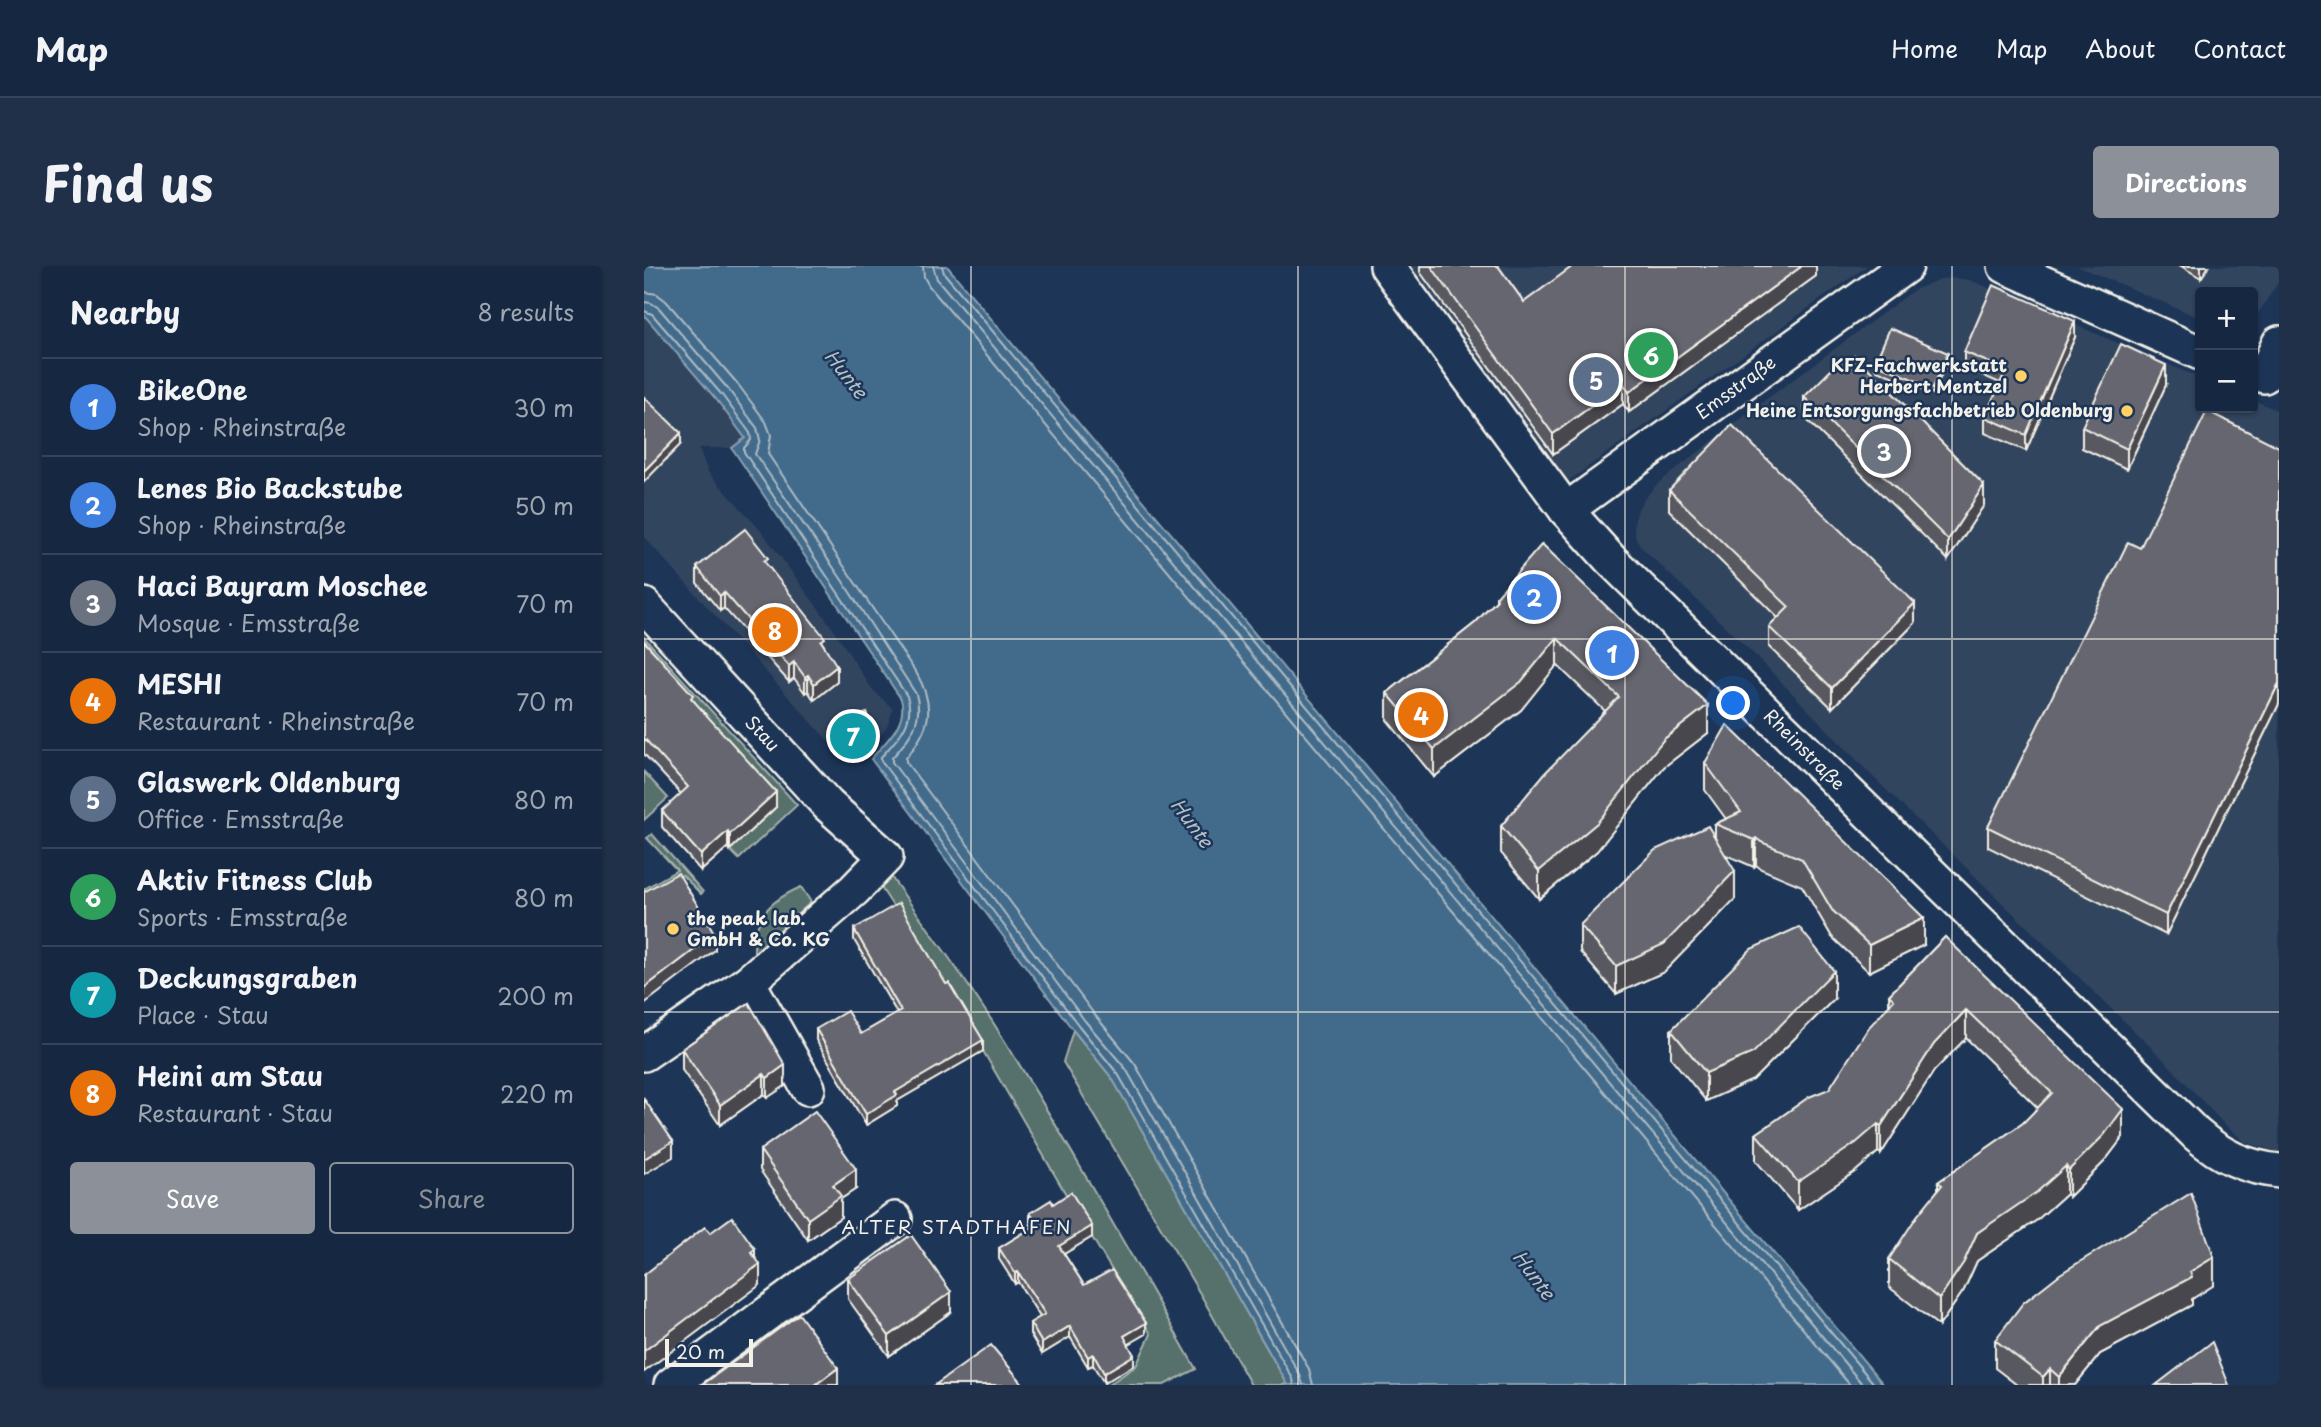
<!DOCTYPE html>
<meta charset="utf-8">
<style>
:root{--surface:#162841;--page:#1f3048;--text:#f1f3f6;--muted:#9ea6b1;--line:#35445a;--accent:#8c9099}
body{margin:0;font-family:"Playpen Sans",sans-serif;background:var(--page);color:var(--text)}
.controls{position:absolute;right:21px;top:21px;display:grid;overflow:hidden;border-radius:7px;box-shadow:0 2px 5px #0004}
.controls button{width:63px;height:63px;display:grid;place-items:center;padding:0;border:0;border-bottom:2px solid var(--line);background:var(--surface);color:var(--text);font:35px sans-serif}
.scale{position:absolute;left:21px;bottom:18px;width:88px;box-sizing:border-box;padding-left:7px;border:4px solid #f4f1e8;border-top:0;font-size:19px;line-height:24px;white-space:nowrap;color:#f4f1e8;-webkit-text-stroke:5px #1d3557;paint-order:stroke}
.you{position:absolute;left:1090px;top:438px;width:24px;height:24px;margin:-18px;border:5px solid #fff;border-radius:50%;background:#1a73e8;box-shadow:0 0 0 10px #1a73e833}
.badge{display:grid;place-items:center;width:46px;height:46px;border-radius:50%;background:var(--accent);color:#fff;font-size:23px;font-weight:700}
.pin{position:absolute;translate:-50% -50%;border:4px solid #fff;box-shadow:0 2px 7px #0006}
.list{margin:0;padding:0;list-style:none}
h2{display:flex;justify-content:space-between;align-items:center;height:91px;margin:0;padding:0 28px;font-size:30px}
h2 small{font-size:23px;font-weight:400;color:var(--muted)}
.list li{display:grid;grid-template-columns:46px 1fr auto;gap:21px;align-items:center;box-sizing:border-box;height:98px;padding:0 28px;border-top:2px solid var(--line)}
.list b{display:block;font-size:26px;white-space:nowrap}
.list p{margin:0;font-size:23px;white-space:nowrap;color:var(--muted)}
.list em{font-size:23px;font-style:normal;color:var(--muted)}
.actions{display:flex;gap:14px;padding:21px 28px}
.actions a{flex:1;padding:16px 0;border:2px solid var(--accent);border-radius:7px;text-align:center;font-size:24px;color:var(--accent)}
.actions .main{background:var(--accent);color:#fff}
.map{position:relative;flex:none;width:1635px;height:1119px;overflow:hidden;border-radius:7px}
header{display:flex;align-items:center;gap:42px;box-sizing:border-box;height:98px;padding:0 35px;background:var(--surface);border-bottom:2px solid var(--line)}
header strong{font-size:33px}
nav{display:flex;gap:38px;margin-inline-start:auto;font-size:24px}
.intro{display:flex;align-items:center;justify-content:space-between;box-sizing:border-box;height:168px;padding:0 42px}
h1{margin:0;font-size:49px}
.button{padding:18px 32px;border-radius:7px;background:var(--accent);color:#fff;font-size:24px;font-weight:700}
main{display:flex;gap:42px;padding:0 42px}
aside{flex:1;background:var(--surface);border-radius:7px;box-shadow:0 2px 5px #0004}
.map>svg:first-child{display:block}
.built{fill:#33445e}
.green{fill:#566f6c;stroke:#a5b0aa;stroke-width:2}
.water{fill:#436b8b;stroke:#8aa1b0;stroke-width:2}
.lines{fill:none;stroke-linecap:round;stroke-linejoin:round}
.shore{stroke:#adbbc3;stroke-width:2}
.minor-casing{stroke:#f4f1e8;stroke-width:38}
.minor{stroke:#1d3557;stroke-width:33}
.wall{fill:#585860;stroke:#f4f1e8;stroke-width:2}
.shaded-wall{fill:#47474e;stroke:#f4f1e8;stroke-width:2}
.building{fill:#666670;stroke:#f4f1e8;stroke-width:2}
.grid{fill:none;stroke:#f4f1e8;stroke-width:2;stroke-opacity:0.55}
.poi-dot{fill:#ffd166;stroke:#1d3557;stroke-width:2.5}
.labels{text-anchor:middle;stroke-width:5;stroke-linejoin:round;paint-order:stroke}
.poi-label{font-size:18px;font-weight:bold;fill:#f4f1e8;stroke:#1d3557;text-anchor:end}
.street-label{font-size:18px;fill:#f4f1e8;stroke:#1d3557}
.water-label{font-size:19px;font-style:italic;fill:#b6c2c7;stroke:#1d3557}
.neighbourhood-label{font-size:19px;letter-spacing:2px;fill:#f4f1e8;stroke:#1d3557}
</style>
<header>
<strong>Map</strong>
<nav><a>Home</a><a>Map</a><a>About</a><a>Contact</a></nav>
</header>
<div class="intro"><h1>Find us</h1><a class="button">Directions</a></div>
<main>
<aside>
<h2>Nearby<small>8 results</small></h2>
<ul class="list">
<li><span class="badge" style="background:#3f7fe0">1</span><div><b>BikeOne</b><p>Shop · Rheinstraße</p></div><em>30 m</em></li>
<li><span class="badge" style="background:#3f7fe0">2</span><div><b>Lenes Bio Backstube</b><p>Shop · Rheinstraße</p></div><em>50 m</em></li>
<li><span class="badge" style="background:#6b7280">3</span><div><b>Haci Bayram Moschee</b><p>Mosque · Emsstraße</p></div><em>70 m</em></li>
<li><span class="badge" style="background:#e8710a">4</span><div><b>MESHI</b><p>Restaurant · Rheinstraße</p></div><em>70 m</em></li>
<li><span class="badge" style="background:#5c6f8a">5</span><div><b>Glaswerk Oldenburg</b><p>Office · Emsstraße</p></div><em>80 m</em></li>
<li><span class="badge" style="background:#2e9e5b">6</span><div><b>Aktiv Fitness Club</b><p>Sports · Emsstraße</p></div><em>80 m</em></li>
<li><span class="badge" style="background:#0f9aa8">7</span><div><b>Deckungsgraben</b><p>Place · Stau</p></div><em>200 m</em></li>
<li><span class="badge" style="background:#e8710a">8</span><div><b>Heini am Stau</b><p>Restaurant · Stau</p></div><em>220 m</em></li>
</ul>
<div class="actions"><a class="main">Save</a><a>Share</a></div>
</aside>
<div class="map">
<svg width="1635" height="1119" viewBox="0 0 1635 1119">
<rect width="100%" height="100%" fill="#1d3557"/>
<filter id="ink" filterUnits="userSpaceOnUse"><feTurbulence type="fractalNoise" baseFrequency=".0143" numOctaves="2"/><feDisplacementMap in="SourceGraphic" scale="14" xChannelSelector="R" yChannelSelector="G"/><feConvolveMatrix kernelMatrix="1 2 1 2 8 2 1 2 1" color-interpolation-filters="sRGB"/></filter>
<g filter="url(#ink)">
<!-- built -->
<g class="built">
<polygon points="761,0 1223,0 923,216"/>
<polygon points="1433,0 1635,0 1635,15 1609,55 1609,26 1556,26 1556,52"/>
<polygon points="1310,12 1326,14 1556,112 1556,142 1609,142 1609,134 1635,145 1635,886 1601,876 1580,858 1522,796 1230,512 1115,393 997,281 991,270 990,258 993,245 1000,233 1012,219 1108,144 1270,24 1296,13"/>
<polygon points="0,49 72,133 101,172 88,182 55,182 64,206 119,267 188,361 228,423 249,443 243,460 224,489 217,480 206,482 198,477 191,480 188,479 0,271"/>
</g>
<!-- green -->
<g class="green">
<polygon points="0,371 153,539 95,593 86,584 132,541 0,391"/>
<polygon points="0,506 24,532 0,554"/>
<polygon points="8,568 59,626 57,628 38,609 0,632 0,623 33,604 3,572"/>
<path d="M 245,608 C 283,661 322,713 357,769 C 425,878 488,991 552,1103 L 520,1119 L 464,1119 L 492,1100 L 507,1068 L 427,937 L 306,728 L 234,617 Z"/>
<path d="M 157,621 L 167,636 L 110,688 C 109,651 125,635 157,621 Z"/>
<polygon points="429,764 468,812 644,1119 607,1119 558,1031 419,796"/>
</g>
<!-- water -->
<path class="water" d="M 0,0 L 303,0 L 1240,1119 L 644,1119 L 468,812 L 429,764 L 227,493 C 241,476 264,458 257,433 L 88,182 L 101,172 L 72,133 L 0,49 Z"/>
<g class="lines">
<!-- shore -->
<g class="shore">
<polyline points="279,0 280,11 285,20 1206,1119"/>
<polyline points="289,0 293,13 1219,1119"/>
<polyline points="298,0 300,7 1231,1119"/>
<path d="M 0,26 L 13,28 L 22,35 L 93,117 L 122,156 L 127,169 L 124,188 L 273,408 C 292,442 286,463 262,492 L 262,496 L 450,748 L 491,798 L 665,1103 L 669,1119"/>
<path d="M 0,36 L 7,37 L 15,42 L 84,123 L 113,162 L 116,174 L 111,188 L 196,311 L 272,428 C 280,455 265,473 248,492 L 248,496 L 441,755 L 482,803 L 656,1109 L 659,1119"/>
<path d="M 0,45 L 8,48 L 78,129 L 106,167 L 107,174 L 100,182 L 100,186 L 263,430 C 272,456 253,473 237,491 L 237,495 L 435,760 L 474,808 L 649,1113 L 650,1119"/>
</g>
<defs>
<g id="minor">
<path d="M 743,0 L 922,244 L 967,294 L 1552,868 C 1577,890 1601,901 1635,905"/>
<polyline points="1361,0 1556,87"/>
<polyline points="1620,110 1635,77"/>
<polyline points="922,244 1262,0"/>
<polyline points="0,339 184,539 242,591 210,624 104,716 0,788"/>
<polyline points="104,716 164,822"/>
<polyline points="27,1119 251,953"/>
</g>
</defs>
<!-- minor casing -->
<use href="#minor" class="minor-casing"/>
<!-- minor -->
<use href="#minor" class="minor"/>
</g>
<!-- wall -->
<g class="wall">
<polygon points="776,0 854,0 880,36 1172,0 1172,10 985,146 979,138 909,188 776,6"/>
<polygon points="1537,0 1565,0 1557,12"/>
<polygon points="1431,71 1382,185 1341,167 1341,151 1356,117 1320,101 1320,86"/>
<polygon points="1304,93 1289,128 1231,103 1231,97"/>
<polygon points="1522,119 1483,203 1438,182 1438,161"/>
<polygon points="1160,131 1340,239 1304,294 1160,151"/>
<polygon points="1635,181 1635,438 1522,669 1344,581 1344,561 1496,282"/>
<polygon points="1025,224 1271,357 1188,442 1125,381 1125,361 1134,352 1025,244"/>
<polygon points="124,300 181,381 193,416 170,434 164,425 161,427 150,412 145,416 80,342 76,345 53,317 53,301"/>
<polygon points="852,331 1064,467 1020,501 953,585 895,633 857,587 857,560 961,445 913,399 877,444 790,511 743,454 743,427 831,357 852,335"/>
<polygon points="0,375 49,434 132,541 86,584 84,581 57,605 18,561 18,545 37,528 0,488"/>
<polygon points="223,452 217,483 200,477 197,469 197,463"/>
<polygon points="1061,497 1280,679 1225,706 1188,671 1158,620 1117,603 1112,599 1110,601 1082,589 1091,633 1020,706 972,728 936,686 936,659 1071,571 1071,558 1082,553 1061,524"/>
<polygon points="210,663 339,785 253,835 253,840 222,859 172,774 172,763 217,768 253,747 210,674"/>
<polygon points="1301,671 1479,871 1460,896 1425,931 1422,928 1393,954 1333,995 1320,1024 1295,1060 1245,1021 1245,993 1294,924 1294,916 1379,857 1394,842 1322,772 1290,805 1237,888 1234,886 1212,905 1154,944 1112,895 1112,868 1185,823 1245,739 1245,729"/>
<polygon points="1190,733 1109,814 1062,835 1027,792 1027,764"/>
<polygon points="105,737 141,820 123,832 120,828 76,859 38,804 38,783"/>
<polygon points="116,884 212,923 197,933 197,951 164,974 116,904"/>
<polygon points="409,938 448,971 420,988 440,1019 502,1068 484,1078 490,1099 460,1117 449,1099 444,1101 426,1071 398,1088 386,1068 386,1057 396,1051 374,1016 371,1018 355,993 355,982 389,961 386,958 386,947"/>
<polygon points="204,1013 307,1046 245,1090 204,1033"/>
<polygon points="1570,1019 1548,1033 1548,1039 1456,1088 1431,1119 1373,1119 1351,1102 1351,1074"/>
</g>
<!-- shaded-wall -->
<g class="shaded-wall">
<polygon points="1158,0 1172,0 1172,10 985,146 985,126"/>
<polygon points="1557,0 1565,0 1557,12"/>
<polygon points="1431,55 1431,71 1382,185 1382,169"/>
<polygon points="1304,87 1304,93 1289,128 1289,122"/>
<polygon points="1522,99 1522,119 1483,203 1483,183"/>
<polygon points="979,117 979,138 909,188 909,168"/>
<polygon points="37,167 37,178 0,216 0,205"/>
<polygon points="1340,219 1340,239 1304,294 1304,274"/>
<polygon points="80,326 80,342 76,345 76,330"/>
<polygon points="1271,337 1271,357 1188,442 1188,422"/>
<polygon points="913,372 913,399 877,444 790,511 790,483"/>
<polygon points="150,396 150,412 145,416 145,400"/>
<polygon points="193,400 193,416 170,434 170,418"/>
<polygon points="164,409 164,425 161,427 161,411"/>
<polygon points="1635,417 1635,438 1522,669 1522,649"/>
<polygon points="1064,439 1064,467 1020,501 953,585 895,633 895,605 1020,473"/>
<polygon points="223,447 223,452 217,483 217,478"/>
<polygon points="132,526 132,541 86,584 86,568"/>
<polygon points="84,565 84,581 57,605 57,589"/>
<polygon points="1112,572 1112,599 1110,601 1110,574"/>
<polygon points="1091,605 1091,633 1020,706 972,728 972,700"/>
<polygon points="1280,652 1280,679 1225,706 1225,679"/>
<polygon points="71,668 71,684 0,738 0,722"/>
<polygon points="1190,705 1190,733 1109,814 1062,835 1062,807"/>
<polygon points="1322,744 1322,772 1290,805 1237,888 1237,860 1290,778"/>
<polygon points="339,774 339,785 253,835 253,840 222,859 222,848 251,826"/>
<polygon points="141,799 141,820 123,832 123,812"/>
<polygon points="120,808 120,828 76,859 76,839"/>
<polygon points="1479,843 1479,871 1460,896 1425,931 1425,904"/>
<polygon points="1234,858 1234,886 1212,905 1154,944 1154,916"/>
<polygon points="29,875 29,891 0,908 0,893"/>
<polygon points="1422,900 1422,928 1393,954 1333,995 1320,1024 1295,1060 1295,1033 1333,967"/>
<polygon points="212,903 212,923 197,933 197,951 164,974 164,953 189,919"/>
<polygon points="448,960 448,971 415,991 415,980"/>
<polygon points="111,983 111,1002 116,998 116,1019 0,1106 0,1085"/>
<polygon points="1570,991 1570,1019 1548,1033 1548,1039 1456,1088 1431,1119 1415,1119 1415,1111 1456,1060"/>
<polygon points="374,1006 374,1016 371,1018 371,1007"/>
<polygon points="307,1026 307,1046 245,1090 245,1070"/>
<polygon points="502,1057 502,1068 480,1081 480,1070"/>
<polygon points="426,1060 426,1071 398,1088 398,1077"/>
<polygon points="449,1088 449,1099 444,1101 444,1091"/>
<polygon points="490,1089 490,1099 460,1117 460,1107"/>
<polygon points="194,1102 194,1119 171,1119"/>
<polygon points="1406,1103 1406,1119 1399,1119 1399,1111"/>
</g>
<!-- building -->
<g class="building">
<polygon points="787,0 854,0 880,36 929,0 1158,0 985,126 979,117 909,168"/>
<polygon points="1349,19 1431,55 1382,169 1341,151 1362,104 1320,86"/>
<polygon points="1246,62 1304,87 1289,122 1231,97"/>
<polygon points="1477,78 1522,99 1483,183 1438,161"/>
<polygon points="1211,89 1340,219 1304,274 1160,131 1199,92 1203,97"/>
<polygon points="0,131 37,167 0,205"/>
<polygon points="1563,145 1635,181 1635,417 1522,649 1344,561 1484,276 1496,282"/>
<polygon points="1088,159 1271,337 1188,422 1125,361 1145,341 1025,224"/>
<polygon points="101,263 124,292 120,295 181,372 177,375 193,400 170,418 164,409 161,411 150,396 145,400 80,326 76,330 53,301"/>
<polygon points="898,278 1064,439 1020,473 953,557 895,605 857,560 901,507 975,431 913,372 877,416 790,483 743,427 831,357 853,334 852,331"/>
<polygon points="0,375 49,429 47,432 132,526 86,568 84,565 57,589 18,545 44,521 0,472"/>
<polygon points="223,447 217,478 200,472 197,463 200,454"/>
<polygon points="1083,459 1280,652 1225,679 1188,644 1158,593 1117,576 1112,572 1110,574 1071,558 1097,546 1061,497"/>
<polygon points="1064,560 1091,605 1020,678 972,700 936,659 1011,584"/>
<polygon points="34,607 71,668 0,722 0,626"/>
<polygon points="255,637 302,718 305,717 339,774 251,826 253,829 222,848 172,763 203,745 217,768 257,745 210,663"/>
<polygon points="1155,661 1190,705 1109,787 1062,807 1027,764 1107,683"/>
<polygon points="1301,671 1479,843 1460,869 1425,904 1422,900 1393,926 1333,967 1320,996 1295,1033 1245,993 1273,950 1298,919 1294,916 1379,857 1408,827 1322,744 1290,778 1237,860 1234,858 1212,877 1154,916 1112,868 1165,831 1185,823 1225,761 1250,734 1245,729"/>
<polygon points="105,737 141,799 123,812 120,808 76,839 38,783"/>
<polygon points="0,833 29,875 0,893"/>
<polygon points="171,845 212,903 189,919 197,930 164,953 116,884"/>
<polygon points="427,926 448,960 415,980 440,1019 468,1004 502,1057 480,1070 490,1089 460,1107 449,1088 444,1091 426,1060 398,1077 386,1057 401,1048 374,1006 371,1007 355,982 394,958 386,947 407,934 409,938"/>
<polygon points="1547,927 1570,991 1546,1006 1548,1011 1456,1060 1415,1111 1406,1103 1399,1111 1351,1074 1379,1037 1416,1008"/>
<polygon points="88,951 111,983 107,986 116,998 0,1085 0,1009 61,961 66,967"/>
<polygon points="267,969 307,1026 245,1070 204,1013"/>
<polygon points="155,1048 194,1102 171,1119 58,1119"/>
<polygon points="1568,1076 1585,1119 1512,1119"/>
<polygon points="347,1079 380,1119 291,1119"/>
</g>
</g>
<!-- grid -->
<path class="grid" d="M 327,0 L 327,1119M 654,0 L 654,1119M 981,0 L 981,1119M 1308,0 L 1308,1119M 0,373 L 1635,373M 0,746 L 1635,746"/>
<!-- markers -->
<g class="poi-dot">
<circle cx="1377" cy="110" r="7"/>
<circle cx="1483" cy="145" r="7"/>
<circle cx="29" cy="663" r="7"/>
</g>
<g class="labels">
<!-- poi labels -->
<g class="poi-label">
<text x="1363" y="106">KFZ-Fachwerkstatt<tspan x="1363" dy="21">Herbert Mentzel</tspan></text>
<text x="1469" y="151">Heine Entsorgungsfachbetrieb Oldenburg</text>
<text x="43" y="659" text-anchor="start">the peak lab.<tspan x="43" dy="21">GmbH &amp; Co. KG</tspan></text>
</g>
<!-- street labels -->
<g class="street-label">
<text transform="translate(1092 122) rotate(-36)" y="6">Emsstraße</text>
<text transform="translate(118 468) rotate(47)" y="6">Stau</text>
<text transform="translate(1160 484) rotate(45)" y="6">Rheinstraße</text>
</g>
<!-- water labels -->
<g class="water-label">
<text transform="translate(202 108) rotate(52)" y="7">Hunte</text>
<text transform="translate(548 557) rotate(53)" y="7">Hunte</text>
<text transform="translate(890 1009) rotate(53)" y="7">Hunte</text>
</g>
<!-- neighbourhood labels -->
<g class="neighbourhood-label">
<text x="313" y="968">ALTER STADTHAFEN</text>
</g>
</g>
</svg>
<div class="controls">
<button>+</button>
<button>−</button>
</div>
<div class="scale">20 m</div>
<div class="you"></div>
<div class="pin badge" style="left:968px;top:387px;background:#3f7fe0">1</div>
<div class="pin badge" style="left:890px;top:331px;background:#3f7fe0">2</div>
<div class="pin badge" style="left:1240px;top:185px;background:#6b7280">3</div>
<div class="pin badge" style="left:777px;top:449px;background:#e8710a">4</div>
<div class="pin badge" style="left:952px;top:114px;background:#5c6f8a">5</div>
<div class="pin badge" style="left:1007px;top:89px;background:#2e9e5b">6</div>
<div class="pin badge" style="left:209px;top:470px;background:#0f9aa8">7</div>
<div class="pin badge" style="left:131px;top:364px;background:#e8710a">8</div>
</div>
</main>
